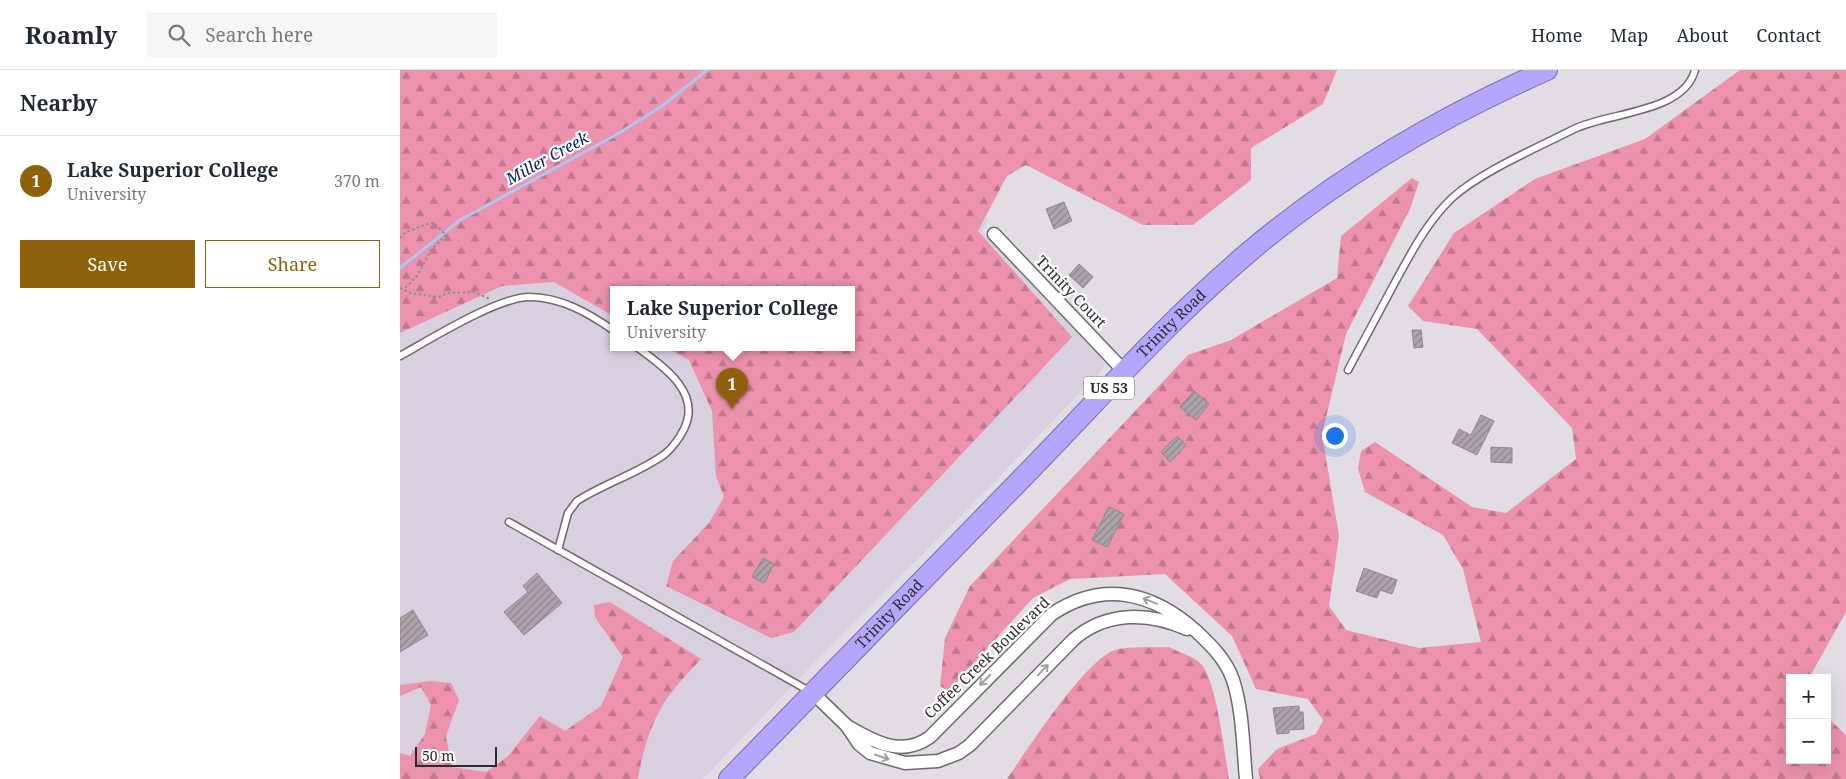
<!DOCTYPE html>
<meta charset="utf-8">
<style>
:root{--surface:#fff;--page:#f6f6f7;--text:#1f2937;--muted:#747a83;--line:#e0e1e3;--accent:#90610d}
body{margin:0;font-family:"Noto Serif",serif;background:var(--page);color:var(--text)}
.controls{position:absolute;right:15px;bottom:15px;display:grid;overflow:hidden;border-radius:0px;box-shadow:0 5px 20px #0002}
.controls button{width:45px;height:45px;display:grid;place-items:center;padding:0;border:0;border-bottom:1px solid var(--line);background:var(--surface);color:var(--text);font:25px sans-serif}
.scale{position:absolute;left:15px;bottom:12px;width:82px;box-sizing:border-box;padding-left:5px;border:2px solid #2d2b2e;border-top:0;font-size:14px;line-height:18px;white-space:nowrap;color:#2d2b2e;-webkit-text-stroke:4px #fff;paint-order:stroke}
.you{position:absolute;left:934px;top:365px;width:18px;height:18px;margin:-12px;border:4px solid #fff;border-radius:50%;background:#1a73e8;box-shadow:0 0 0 8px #1a73e833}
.badge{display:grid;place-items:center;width:32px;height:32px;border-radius:50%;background:var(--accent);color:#fff;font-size:16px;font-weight:700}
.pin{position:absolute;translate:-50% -41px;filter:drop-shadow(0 1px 2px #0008)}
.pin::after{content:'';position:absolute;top:26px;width:18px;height:15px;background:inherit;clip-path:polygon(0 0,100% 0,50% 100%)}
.popup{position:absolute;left:210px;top:216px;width:245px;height:65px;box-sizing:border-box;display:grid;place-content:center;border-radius:0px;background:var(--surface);filter:drop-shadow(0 1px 4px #0005);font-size:16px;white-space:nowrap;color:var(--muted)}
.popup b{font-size:19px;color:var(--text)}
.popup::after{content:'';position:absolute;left:50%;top:100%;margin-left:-10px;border:10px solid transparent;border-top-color:var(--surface)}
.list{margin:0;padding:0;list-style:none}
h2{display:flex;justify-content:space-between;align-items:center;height:65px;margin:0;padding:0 20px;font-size:21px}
h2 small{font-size:16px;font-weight:400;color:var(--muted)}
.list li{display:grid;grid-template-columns:32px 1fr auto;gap:15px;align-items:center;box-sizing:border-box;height:90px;padding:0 20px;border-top:1px solid var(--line)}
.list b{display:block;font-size:19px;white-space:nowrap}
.list p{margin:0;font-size:16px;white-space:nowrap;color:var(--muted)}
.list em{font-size:16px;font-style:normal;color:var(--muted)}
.actions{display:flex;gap:10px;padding:15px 20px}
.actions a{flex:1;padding:11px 0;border:1px solid var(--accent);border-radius:0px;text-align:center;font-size:18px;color:var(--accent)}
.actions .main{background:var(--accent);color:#fff}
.icon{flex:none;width:28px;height:28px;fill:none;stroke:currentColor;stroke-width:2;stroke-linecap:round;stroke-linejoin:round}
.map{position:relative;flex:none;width:1446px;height:709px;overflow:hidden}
header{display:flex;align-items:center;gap:30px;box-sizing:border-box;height:70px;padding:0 25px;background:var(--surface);border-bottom:1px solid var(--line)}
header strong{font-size:24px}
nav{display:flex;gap:28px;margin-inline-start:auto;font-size:18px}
.search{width:350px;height:45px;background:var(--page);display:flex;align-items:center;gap:12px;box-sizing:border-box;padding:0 18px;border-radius:0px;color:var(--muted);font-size:19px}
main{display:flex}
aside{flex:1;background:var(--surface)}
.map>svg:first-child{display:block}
.built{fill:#d8d0de;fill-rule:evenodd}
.forest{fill:url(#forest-firs)}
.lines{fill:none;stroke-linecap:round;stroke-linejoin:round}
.stream{stroke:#afc6f3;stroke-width:3}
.building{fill:url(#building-hatch);stroke:#8e878c}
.service-casing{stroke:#6e6970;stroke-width:9}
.minor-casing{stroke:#6e6970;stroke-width:15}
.trunk-casing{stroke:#786db3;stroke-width:22}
.path{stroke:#908d92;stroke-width:2;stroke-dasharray:2.5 2.5;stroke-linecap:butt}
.service{stroke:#fff;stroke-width:6}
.minor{stroke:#fff;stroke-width:12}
.trunk{stroke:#b3a6fc;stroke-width:20}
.oneway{stroke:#a0a0a1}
.labels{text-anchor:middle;stroke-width:4.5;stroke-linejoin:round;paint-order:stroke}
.shield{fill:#fff;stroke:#6c6b6d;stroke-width:1}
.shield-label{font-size:14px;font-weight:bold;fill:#2d2b2e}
.street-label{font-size:15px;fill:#2d2b2e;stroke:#fff}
.water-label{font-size:16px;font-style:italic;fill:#052174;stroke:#fff}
</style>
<header>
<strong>Roamly</strong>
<div class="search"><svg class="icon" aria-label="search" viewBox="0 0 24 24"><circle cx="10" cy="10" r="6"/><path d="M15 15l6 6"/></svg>Search here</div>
<nav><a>Home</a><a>Map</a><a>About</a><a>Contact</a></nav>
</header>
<main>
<aside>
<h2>Nearby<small></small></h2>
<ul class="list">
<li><span class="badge">1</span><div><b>Lake Superior College</b><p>University</p></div><em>370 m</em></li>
</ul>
<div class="actions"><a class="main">Save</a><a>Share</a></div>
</aside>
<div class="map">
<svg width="1446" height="709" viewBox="0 0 1446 709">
<defs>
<pattern id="forest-firs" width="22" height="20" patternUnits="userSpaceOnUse" patternTransform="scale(1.25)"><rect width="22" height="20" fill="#ed92ac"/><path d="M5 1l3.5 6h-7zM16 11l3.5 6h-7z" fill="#c0778c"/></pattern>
<pattern id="building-hatch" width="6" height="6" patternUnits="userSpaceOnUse" patternTransform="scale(1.25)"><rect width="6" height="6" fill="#aca4aa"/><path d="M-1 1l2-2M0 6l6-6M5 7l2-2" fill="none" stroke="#8c868b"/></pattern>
</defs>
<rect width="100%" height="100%" fill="#e2dde5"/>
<!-- built -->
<path class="built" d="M 0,0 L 353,22 L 588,149 L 582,161 L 703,291 L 704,296 L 700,302 L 564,443 L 415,592 L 303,709 L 0,709 ZM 213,220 L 451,220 L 451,278 L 213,278 Z"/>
<!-- forest -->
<g class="forest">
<polygon points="0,0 937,0 923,34 851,78 851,110 793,155 743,155 626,95 607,106 578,161 672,267 394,562 371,568 266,516 273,491 309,453 324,427 316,406 312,341 289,290 267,278 451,278 451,220 213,220 213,246 154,212 102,216 0,263"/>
<polygon points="1340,0 1446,0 1446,542 1409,608 1390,608 1390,690 1427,690 1427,647 1446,665 1446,709 860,709 858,699 877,679 916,664 923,650 908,629 856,619 832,566 765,504 670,509 633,528 553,616 547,620 540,616 545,568 570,516 788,285 831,270 937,208 941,166 1012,108 1019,112 1010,139 946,264 922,364 939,466 929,536 946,560 1019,578 1081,572 1063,499 1043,465 965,422 958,399 961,381 975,372 1072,437 1106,443 1176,389 1172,358 1077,259 1023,251 1008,236 1054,163 1135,109 1245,69"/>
<path d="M 210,532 L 301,589 C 291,600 280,611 271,623 C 253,646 242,681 238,709 L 0,709 L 0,683 L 10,686 L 25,664 L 31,635 L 21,617 L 0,626 L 0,615 L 30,611 L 51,613 L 59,630 L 46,666 L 52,697 L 86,702 L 108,686 L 140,646 L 165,661 L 201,636 L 223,587 L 195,547 L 194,535 Z"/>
<path d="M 769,577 C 778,582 793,586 800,593 C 816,606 825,686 829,709 L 607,709 C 627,680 685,590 715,580 C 726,576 756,578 769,577 Z"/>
</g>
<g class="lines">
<!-- stream -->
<polyline class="stream" points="0,198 60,150 221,62 262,36 307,0"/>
</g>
<!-- building -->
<g class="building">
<polygon points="664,132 672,151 654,159 646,139"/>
<polygon points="679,194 693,207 683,218 669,205"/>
<polygon points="1012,260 1021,260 1023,277 1014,278"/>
<polygon points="794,321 809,334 796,350 780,337"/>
<polygon points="1081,345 1094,351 1077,385 1052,373 1059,359 1071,365"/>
<polygon points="777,366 786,375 770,392 761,382"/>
<polygon points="1091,377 1112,378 1112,393 1091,392"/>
<polygon points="709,437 724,444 707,477 692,470"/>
<polygon points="363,488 374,494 364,513 352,507"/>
<polygon points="964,498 997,510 992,524 980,520 977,528 956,521"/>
<polygon points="137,503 162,533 124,565 104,542 128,522 123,516"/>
<polygon points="13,540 28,565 0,582 0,548"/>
<polygon points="899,636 899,642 903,642 904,659 889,660 889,663 877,664 873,638"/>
</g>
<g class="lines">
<defs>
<g id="service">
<path d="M 0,286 C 29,270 98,227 129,227 C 161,227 188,243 213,260"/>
<path d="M 948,300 C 963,272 978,244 993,216 C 1010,185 1026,153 1052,128 C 1082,101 1137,78 1174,59 C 1209,42 1284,43 1295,0"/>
<polyline points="109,452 411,622"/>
<path d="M 158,480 L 168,443 L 177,431 C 205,413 239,403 265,384 C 273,377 279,369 284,359 C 302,323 264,297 238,278"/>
</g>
<g id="minor">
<polyline points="594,164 725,302"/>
<path d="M 413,623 L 447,656 L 459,674 L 470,683 L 505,693 L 538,691 L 559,683 L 570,675 L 674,569 C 707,541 749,542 787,559"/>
<path d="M 447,656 C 473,671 501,688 530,667 L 652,544 C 703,510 753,522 797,562 C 812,576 826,590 833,610 C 843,641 843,677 846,709"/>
</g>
<g id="trunk">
<path id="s1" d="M 329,709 C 430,606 530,502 631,399 C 702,326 771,248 849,182 C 939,106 1040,47 1147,0"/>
</g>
</defs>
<!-- service casing -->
<use href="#service" class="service-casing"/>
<!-- minor casing -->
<use href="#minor" class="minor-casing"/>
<!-- trunk casing -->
<use href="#trunk" class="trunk-casing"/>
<!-- path -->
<g class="path">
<polyline points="0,168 6,162 30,153 34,153 46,165 31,180 17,206 4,219"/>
<polyline points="0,218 10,223 39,227 48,223 74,222 90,229"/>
</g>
<!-- service -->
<use href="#service" class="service"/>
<!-- minor -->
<use href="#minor" class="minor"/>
<!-- trunk -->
<use href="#trunk" class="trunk"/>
</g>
<!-- one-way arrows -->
<defs><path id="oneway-shaft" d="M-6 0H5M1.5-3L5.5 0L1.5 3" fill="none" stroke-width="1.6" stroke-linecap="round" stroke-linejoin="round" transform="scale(1.25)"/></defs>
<g class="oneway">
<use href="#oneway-shaft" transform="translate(750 531) rotate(-158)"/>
<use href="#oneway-shaft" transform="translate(643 600) rotate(-46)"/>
<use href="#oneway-shaft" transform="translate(585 610) rotate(135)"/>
<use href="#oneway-shaft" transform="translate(482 687) rotate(19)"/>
</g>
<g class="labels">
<!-- shield labels -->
<rect class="shield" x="684" y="306.5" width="50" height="23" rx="4"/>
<g class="shield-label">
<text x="709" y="323">US 53</text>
</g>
<!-- street labels -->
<g class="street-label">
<text transform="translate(671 222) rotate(46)" y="5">Trinity Court</text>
<text dy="5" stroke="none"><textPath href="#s1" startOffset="635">Trinity Road</textPath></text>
<text dy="5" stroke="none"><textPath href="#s1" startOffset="230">Trinity Road</textPath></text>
<text transform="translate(587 588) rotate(-44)" y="5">Coffee Creek Boulevard</text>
</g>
<!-- water labels -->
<g class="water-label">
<text transform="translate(147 88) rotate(-29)" y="6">Miller Creek</text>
</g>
</g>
</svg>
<div class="controls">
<button>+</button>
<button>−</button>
</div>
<div class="scale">50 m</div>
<div class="you"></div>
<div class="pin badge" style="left:332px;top:339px">1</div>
<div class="popup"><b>Lake Superior College</b>University</div>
</div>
</main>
